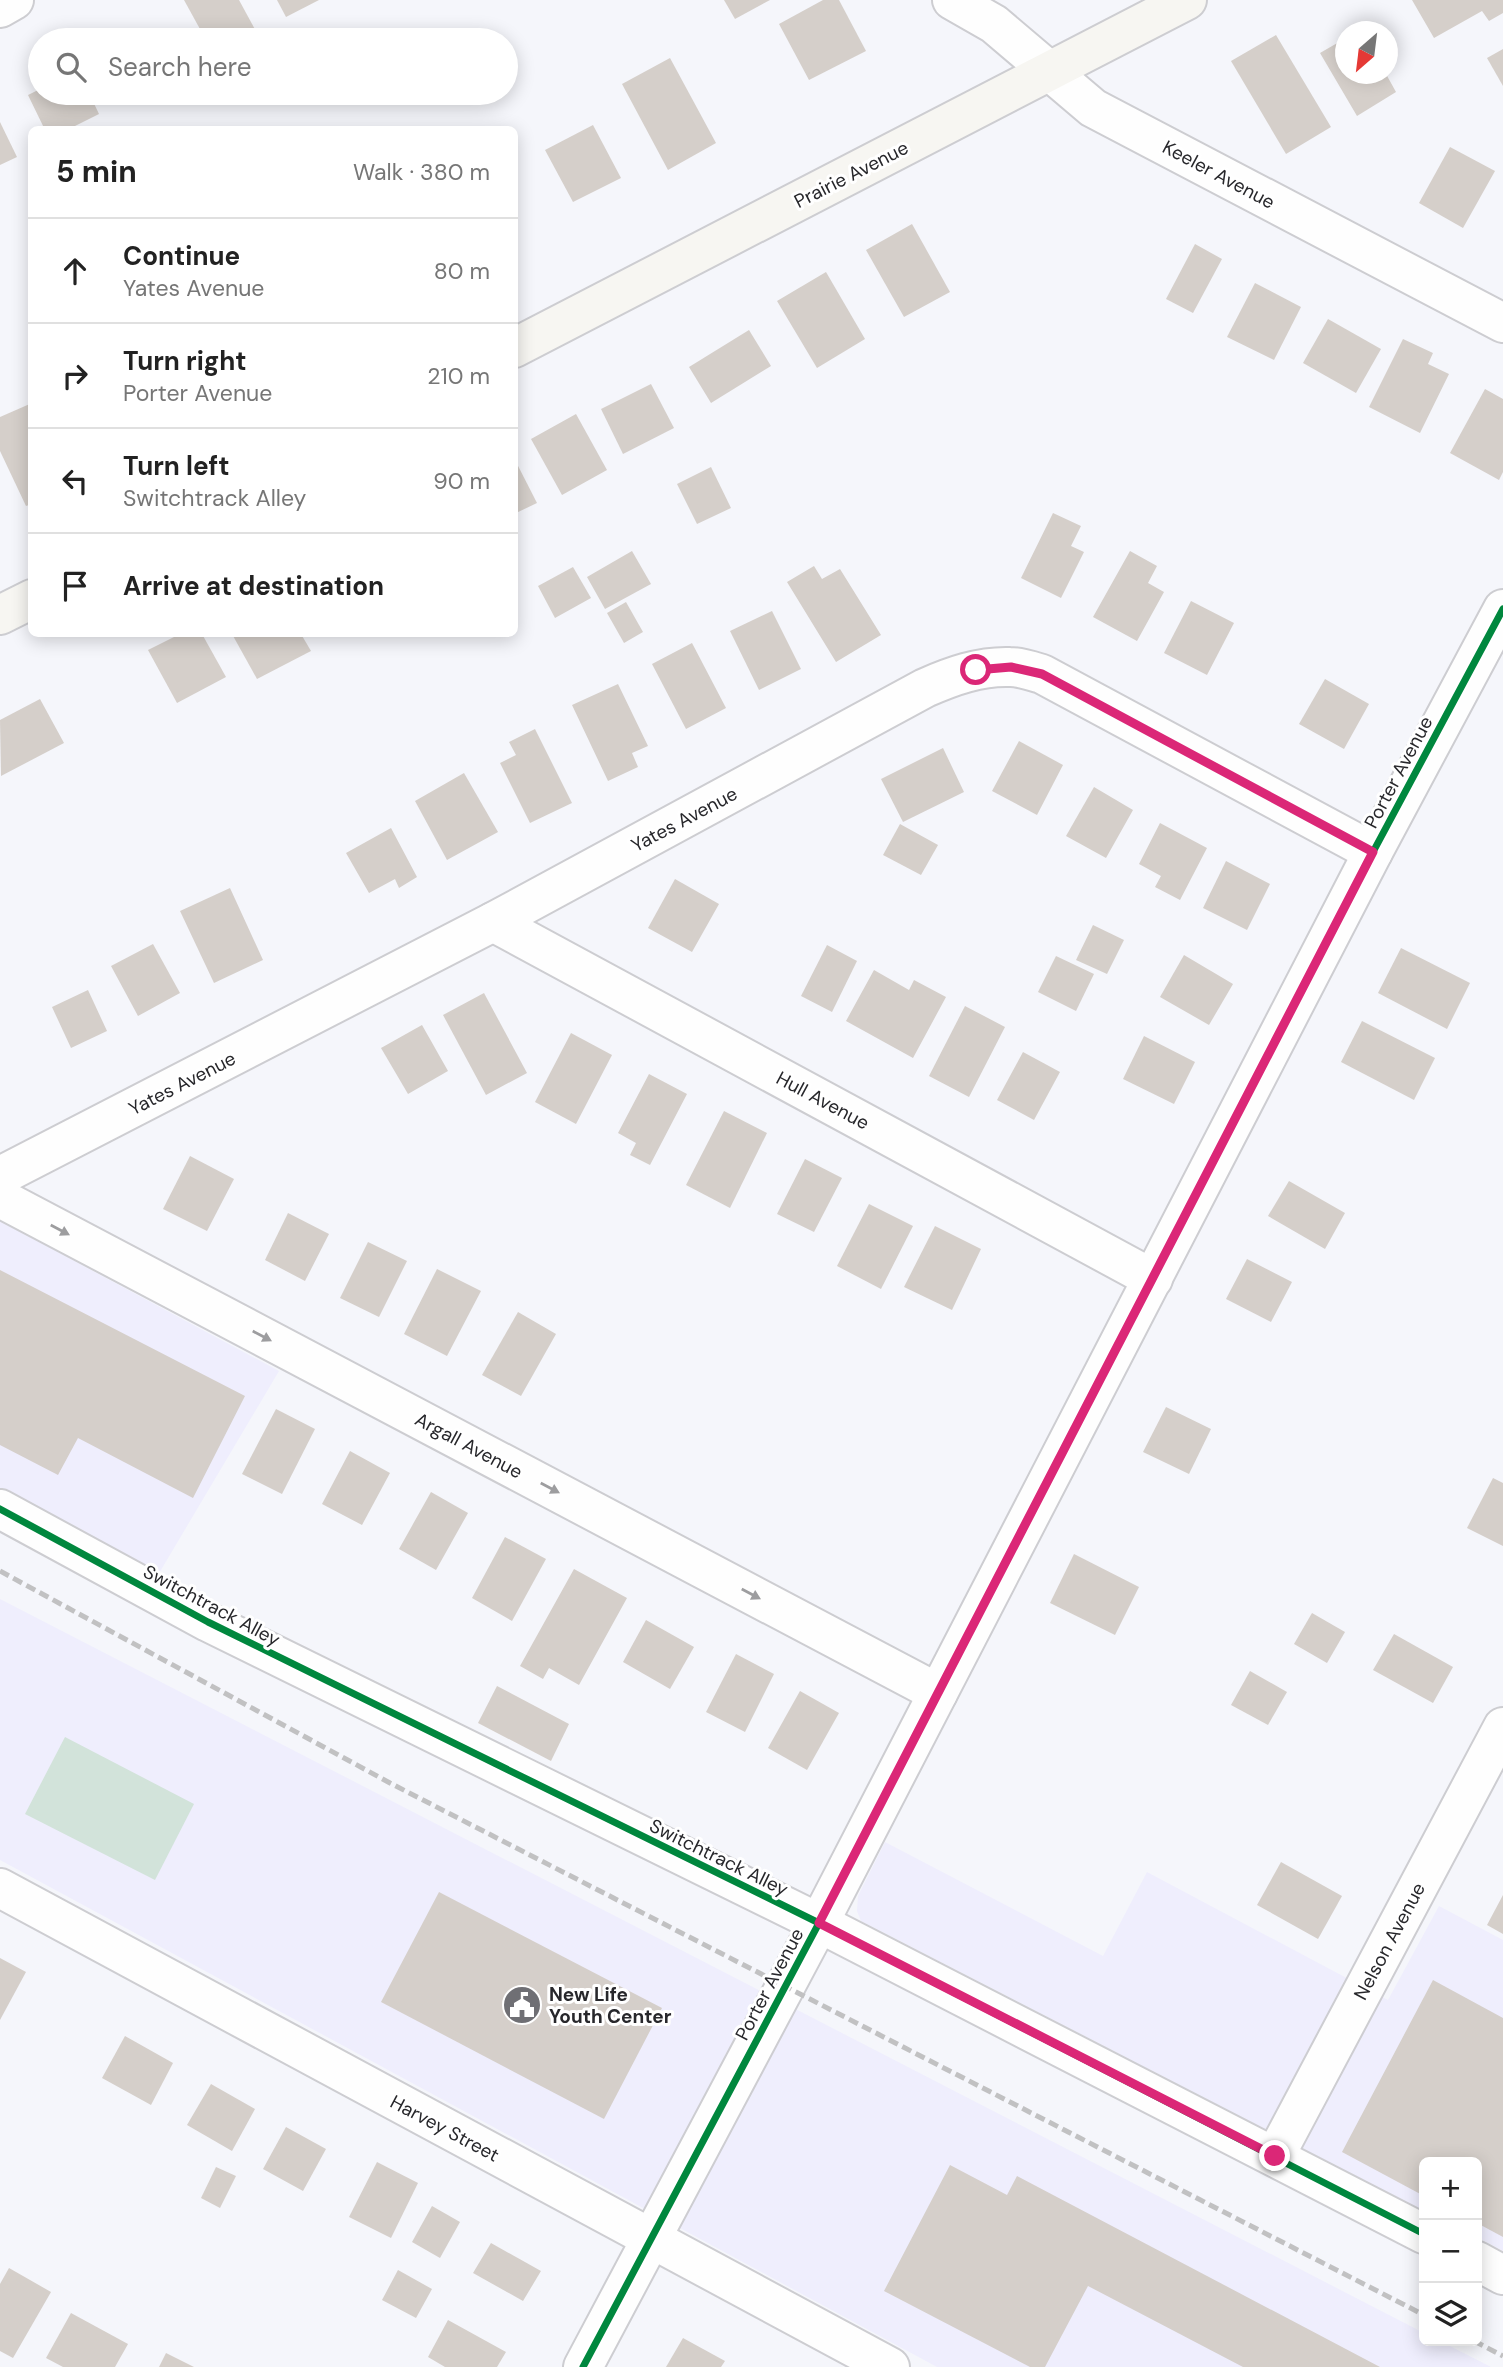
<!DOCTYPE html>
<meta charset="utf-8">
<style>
:root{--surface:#fff;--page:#f6f6f6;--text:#222;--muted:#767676;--line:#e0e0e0}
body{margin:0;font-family:"DM Sans",sans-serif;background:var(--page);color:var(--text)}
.controls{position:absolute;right:21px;bottom:21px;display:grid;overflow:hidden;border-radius:10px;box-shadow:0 4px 18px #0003}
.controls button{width:63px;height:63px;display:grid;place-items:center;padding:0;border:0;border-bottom:2px solid var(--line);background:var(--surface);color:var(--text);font:35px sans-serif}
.compass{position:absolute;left:1335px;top:21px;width:63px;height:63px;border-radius:50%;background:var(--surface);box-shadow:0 4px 18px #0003;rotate:208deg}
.stop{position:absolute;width:21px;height:21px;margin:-16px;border:5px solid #db2777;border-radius:50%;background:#fff}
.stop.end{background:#db2777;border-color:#fff;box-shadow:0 2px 7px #0008}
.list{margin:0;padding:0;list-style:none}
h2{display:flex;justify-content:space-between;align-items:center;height:91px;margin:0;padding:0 28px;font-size:30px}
h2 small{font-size:23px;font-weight:400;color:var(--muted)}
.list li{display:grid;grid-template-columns:46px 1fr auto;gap:21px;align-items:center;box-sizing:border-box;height:105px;padding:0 28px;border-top:2px solid var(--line)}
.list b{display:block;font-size:26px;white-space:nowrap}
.list p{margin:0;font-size:23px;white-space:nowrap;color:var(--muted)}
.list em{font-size:23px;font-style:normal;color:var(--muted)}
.icon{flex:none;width:38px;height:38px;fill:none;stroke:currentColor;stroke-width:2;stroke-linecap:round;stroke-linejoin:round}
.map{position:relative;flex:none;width:1503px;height:2367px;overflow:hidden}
.search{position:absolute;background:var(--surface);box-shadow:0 4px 18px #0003;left:28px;top:28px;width:490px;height:77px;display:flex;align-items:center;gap:18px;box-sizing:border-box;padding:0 24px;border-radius:38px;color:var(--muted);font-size:26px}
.panel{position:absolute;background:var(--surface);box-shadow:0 4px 18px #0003;left:28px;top:126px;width:490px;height:511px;border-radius:10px}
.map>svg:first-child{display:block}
.industrial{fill:#efeefd}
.green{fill:#d2e3da}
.building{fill:#d5cfca}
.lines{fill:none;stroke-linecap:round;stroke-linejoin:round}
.minor-casing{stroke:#cdcdd1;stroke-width:42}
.secondary-casing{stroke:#cdcdd1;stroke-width:42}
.minor{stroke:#fefefe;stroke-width:38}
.secondary{stroke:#f7f6f2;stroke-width:38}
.rail{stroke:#c1c1c2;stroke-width:5;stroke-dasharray:10 5;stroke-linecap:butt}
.cycleway-casing{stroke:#fff;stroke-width:11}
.cycleway{stroke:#00873e;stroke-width:7}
.oneway{fill:#9d9d9f}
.route{stroke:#db2777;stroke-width:9}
.labels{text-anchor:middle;stroke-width:6;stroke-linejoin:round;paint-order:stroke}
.street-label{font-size:19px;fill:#27272b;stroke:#fff}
.poi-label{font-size:19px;font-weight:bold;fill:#27272b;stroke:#fff;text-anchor:start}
</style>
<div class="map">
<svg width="1503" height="2367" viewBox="0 0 1503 2367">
<rect width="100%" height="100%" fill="#f5f6fb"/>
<!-- industrial -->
<g class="industrial">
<polygon points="0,1221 279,1371 158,1575 0,1488"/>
<polygon points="0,1599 1424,2333 1424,2341 1440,2341 1491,2367 937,2367 0,1860"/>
<polygon points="885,1842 1103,1956 1147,1872 1388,2000 1439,1906 1503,1940 1503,2251 1477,2237 1477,2162 1424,2162 1424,2211 861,1921 857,1911 858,1896"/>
</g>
<!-- green -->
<polygon class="green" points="65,1737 194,1804 155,1880 25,1814"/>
<!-- building -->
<g class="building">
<polygon points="184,0 239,0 258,35 247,40 206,40"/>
<polygon points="277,0 319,0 286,17"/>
<polygon points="724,0 770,0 735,19"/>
<polygon points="823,0 839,0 866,51 809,80 779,24"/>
<polygon points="1412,0 1503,0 1503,13 1489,21 1482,11 1434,38"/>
<polygon points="1276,35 1331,127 1286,154 1231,61"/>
<polygon points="1346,38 1346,74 1386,74 1396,92 1357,116 1320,53"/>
<polygon points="1503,49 1503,86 1487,58"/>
<polygon points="670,58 716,143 668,170 622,84"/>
<polygon points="40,89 40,93 89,93 99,114 67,130 45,130 28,95"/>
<polygon points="0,122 17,157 0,165"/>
<polygon points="593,125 621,178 573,202 545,150"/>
<polygon points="1450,147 1495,171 1463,228 1419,203"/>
<polygon points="912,224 950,292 904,317 866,250"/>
<polygon points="1195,244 1222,259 1193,313 1166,299"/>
<polygon points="826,272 865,339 817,368 777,301"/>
<polygon points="1255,283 1301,307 1274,360 1227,337"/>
<polygon points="1328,319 1381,349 1356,393 1303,363"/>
<polygon points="749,330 771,366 711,403 689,367"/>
<polygon points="1403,339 1433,353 1428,364 1449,374 1420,433 1369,407"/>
<polygon points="651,384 674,428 623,454 601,409"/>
<polygon points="1485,389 1503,399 1503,472 1499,480 1450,453"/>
<polygon points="32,403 32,504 26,506 0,451 0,417"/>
<polygon points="576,414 607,470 562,495 531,439"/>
<polygon points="514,458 537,503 514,514"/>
<polygon points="711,467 731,508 697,524 677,484"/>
<polygon points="1053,513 1081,526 1071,546 1084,552 1061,598 1021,578"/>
<polygon points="632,551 651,584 605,609 587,577"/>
<polygon points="1130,551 1157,566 1148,583 1164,592 1137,641 1093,617"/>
<polygon points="814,566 822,579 840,569 881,635 836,662 787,582"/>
<polygon points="573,567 591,598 555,618 538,586"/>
<polygon points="1191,601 1234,623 1207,675 1164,653"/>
<polygon points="626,602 643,632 624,643 607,613"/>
<polygon points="772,611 801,669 759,690 730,631"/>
<polygon points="180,634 202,634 226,677 177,703 148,650"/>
<polygon points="232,634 301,634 311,651 257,679"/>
<polygon points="692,643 726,708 686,729 652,664"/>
<polygon points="1325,679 1369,704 1344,749 1299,724"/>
<polygon points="618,684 648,746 632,753 638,767 608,781 572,705"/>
<polygon points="40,699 64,743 1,776 0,720"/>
<polygon points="535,729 572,803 530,823 500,763 516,755 509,742"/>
<polygon points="1019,741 1063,765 1037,815 992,791"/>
<polygon points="943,748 964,792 903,822 881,779"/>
<polygon points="464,773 498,832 447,860 415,801"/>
<polygon points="1094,787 1133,810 1106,858 1066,836"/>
<polygon points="1160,823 1207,848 1180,900 1155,887 1161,876 1139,864"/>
<polygon points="900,824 938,845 921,875 883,855"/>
<polygon points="391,828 417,877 399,888 395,879 369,893 346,853"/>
<polygon points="1226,861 1270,884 1247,930 1203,908"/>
<polygon points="675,879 719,904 692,952 648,928"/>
<polygon points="230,888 263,960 214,983 180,911"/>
<polygon points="1093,925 1124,940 1107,974 1076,960"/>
<polygon points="153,944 180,993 138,1016 111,966"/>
<polygon points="827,945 857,961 832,1012 801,996"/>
<polygon points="1401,948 1470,983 1447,1029 1378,993"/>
<polygon points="1184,955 1233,984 1209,1025 1160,997"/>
<polygon points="1056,956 1094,974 1076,1011 1038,992"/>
<polygon points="874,970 909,990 914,980 946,997 913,1058 846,1021"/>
<polygon points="88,990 107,1031 71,1048 52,1007"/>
<polygon points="484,993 527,1073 486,1095 443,1015"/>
<polygon points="965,1006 1005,1027 969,1097 929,1076"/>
<polygon points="1362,1021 1435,1058 1414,1100 1341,1062"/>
<polygon points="422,1025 448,1071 408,1094 381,1048"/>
<polygon points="571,1033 612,1055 576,1124 535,1102"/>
<polygon points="1144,1036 1195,1062 1174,1104 1123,1079"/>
<polygon points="1023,1052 1060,1072 1034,1120 997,1100"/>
<polygon points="649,1074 687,1094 650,1165 630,1155 636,1143 618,1133"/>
<polygon points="724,1111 767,1133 730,1208 686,1185"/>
<polygon points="190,1156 234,1179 207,1231 163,1209"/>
<polygon points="805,1159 842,1178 814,1232 777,1214"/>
<polygon points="1289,1181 1345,1213 1325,1249 1268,1216"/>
<polygon points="869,1204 913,1226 881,1289 837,1266"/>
<polygon points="288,1213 329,1234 305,1281 265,1260"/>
<polygon points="935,1226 981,1249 952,1310 904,1287"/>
<polygon points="368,1242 407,1261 379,1317 340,1298"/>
<polygon points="1247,1259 1292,1282 1271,1322 1226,1299"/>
<polygon points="437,1269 481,1291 447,1356 404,1334"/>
<polygon points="0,1270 245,1396 193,1498 78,1438 58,1475 0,1445"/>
<polygon points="518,1312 556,1334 521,1396 482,1375"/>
<polygon points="1166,1407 1211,1429 1189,1474 1143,1452"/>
<polygon points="276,1409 315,1429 282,1494 242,1474"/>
<polygon points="350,1451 390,1473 362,1525 322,1504"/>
<polygon points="1493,1478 1503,1483 1503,1546 1467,1528"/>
<polygon points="431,1492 468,1513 436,1570 399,1549"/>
<polygon points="505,1537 546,1559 512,1621 472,1598"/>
<polygon points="1074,1554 1139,1587 1115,1635 1050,1603"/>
<polygon points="574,1569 627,1598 579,1685 549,1668 543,1679 520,1666"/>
<polygon points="1312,1613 1345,1632 1327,1663 1294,1644"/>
<polygon points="646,1620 694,1647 670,1689 623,1662"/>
<polygon points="1394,1634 1453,1667 1433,1703 1373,1670"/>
<polygon points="736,1654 774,1674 745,1732 706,1712"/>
<polygon points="1250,1671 1287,1692 1268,1725 1231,1705"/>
<polygon points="497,1686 569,1724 551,1761 478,1723"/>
<polygon points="800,1691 839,1713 807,1770 768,1748"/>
<polygon points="1281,1862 1342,1896 1318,1939 1257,1905"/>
<polygon points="439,1892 662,2008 604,2119 381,2002"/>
<polygon points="1503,1895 1503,1934 1487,1925"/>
<polygon points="0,1958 26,1972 0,2020"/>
<polygon points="1433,1980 1503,2018 1503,2237 1477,2223 1477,2162 1424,2162 1424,2196 1342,2152"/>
<polygon points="125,2036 173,2063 151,2105 102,2078"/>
<polygon points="211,2084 255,2109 232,2151 187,2125"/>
<polygon points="286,2127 326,2149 303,2191 263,2169"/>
<polygon points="377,2162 418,2183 391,2238 349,2217"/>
<polygon points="950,2165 1007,2195 1017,2176 1380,2367 1243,2367 1088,2286 1045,2367 1030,2367 884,2291"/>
<polygon points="216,2167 236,2176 220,2208 201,2198"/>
<polygon points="432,2206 460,2222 440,2258 412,2242"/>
<polygon points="491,2243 541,2271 523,2301 473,2273"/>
<polygon points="9,2268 51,2292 13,2358 0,2351 0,2284"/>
<polygon points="398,2270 432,2289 416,2318 382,2300"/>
<polygon points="71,2313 128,2344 115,2367 63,2367 46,2358"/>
<polygon points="448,2320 506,2352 497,2367 445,2367 428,2357"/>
<polygon points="683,2338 725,2361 721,2367 666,2367"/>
<polygon points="166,2353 194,2367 159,2367"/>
</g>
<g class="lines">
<defs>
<g id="minor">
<polyline points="952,0 994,24 1093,108 1503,323"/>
<polyline points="0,8 14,0"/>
<polyline points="493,922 1153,1279"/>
<path d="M 0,1176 L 493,922 L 925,688 C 952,676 980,666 1010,667 C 1020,667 1032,671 1042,674 L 1373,852"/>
<polyline points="0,1198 938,1693"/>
<polyline points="0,1509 208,1622 819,1923 1424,2234"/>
<polyline points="0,1888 890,2367"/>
<polyline points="1275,2156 1503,1727"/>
<polyline points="1477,2261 1503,2275"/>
<polyline points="583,2367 819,1923 1373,852 1503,609"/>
</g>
<g id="secondary">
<polyline points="514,348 1187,0"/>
<polyline points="0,615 32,599"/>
</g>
</defs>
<!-- minor casing -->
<use href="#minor" class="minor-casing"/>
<!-- secondary casing -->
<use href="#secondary" class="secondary-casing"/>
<!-- minor -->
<use href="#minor" class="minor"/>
<!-- secondary -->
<use href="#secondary" class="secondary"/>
<!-- rail -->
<g class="rail">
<polyline points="0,1571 390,1783 1424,2315"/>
<polyline points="1474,2341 1503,2356"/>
</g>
<defs>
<g id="cycleway">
<polyline points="0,1509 208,1622 819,1923 1424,2234"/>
<polyline points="583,2367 819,1923 1373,852 1503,609"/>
</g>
</defs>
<!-- cycleway casing -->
<use href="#cycleway" class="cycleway-casing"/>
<!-- cycleway -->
<use href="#cycleway" class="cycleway"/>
</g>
<!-- one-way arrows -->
<defs><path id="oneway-solid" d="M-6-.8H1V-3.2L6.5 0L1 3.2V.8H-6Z" transform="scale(1.75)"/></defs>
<g class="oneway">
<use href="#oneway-solid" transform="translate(60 1230) rotate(28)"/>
<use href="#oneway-solid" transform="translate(262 1336) rotate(28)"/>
<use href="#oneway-solid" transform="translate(550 1488) rotate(28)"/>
<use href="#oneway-solid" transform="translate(751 1594) rotate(28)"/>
</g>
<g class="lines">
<!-- route -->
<polyline class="route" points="976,670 1011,667 1042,674 1373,852 819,1923 1275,2156"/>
</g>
<!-- icons -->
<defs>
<symbol id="civic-disc" viewBox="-11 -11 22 22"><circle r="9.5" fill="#6f6f74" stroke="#fff"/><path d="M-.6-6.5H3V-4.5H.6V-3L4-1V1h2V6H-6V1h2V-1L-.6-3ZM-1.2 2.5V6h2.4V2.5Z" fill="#fff"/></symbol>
</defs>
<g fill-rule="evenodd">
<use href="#civic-disc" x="500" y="1983" width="44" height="44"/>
</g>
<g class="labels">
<!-- street labels -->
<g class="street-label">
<text transform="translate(851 174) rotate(-27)" y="7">Prairie Avenue</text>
<text transform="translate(1219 174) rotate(28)" y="7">Keeler Avenue</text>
<text transform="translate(1398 772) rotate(-62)" y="7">Porter Avenue</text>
<text transform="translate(684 819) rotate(-28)" y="7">Yates Avenue</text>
<text transform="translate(182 1083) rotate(-27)" y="7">Yates Avenue</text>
<text transform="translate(823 1100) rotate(28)" y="7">Hull Avenue</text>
<text transform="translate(469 1445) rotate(28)" y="7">Argall Avenue</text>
<text transform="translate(212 1605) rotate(28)" y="7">Switchtrack Alley</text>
<text transform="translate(719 1857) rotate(26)" y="7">Switchtrack Alley</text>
<text transform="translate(1389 1941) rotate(-62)" y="7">Nelson Avenue</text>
<text transform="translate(769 1984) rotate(-62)" y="7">Porter Avenue</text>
<text transform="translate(445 2128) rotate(28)" y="7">Harvey Street</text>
</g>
<!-- poi labels -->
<g class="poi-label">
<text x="549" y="2001">New Life<tspan x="549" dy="22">Youth Center</tspan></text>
</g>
</g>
</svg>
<div class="controls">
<button>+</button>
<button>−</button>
<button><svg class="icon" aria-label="layers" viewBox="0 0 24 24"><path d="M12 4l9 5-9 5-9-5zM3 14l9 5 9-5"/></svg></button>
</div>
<svg class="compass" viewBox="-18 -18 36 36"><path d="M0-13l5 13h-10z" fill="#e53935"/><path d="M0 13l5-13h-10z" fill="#767676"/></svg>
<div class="stop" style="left:976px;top:670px"></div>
<div class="stop end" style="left:1275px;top:2156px"></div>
<div class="search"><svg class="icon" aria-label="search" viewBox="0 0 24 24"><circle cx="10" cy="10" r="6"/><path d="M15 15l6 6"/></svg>Search here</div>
<section class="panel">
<h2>5 min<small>Walk · 380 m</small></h2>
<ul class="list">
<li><svg class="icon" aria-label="ahead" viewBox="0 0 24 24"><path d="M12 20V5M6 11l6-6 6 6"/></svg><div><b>Continue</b><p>Yates Avenue</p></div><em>80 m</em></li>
<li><svg class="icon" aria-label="right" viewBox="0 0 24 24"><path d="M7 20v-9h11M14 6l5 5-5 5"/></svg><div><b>Turn right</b><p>Porter Avenue</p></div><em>210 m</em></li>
<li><svg class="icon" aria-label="left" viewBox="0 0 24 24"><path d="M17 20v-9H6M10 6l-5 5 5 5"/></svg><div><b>Turn left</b><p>Switchtrack Alley</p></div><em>90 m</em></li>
<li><svg class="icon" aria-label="arrive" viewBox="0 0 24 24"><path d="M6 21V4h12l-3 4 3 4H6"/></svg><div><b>Arrive at destination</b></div></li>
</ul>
</section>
</div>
